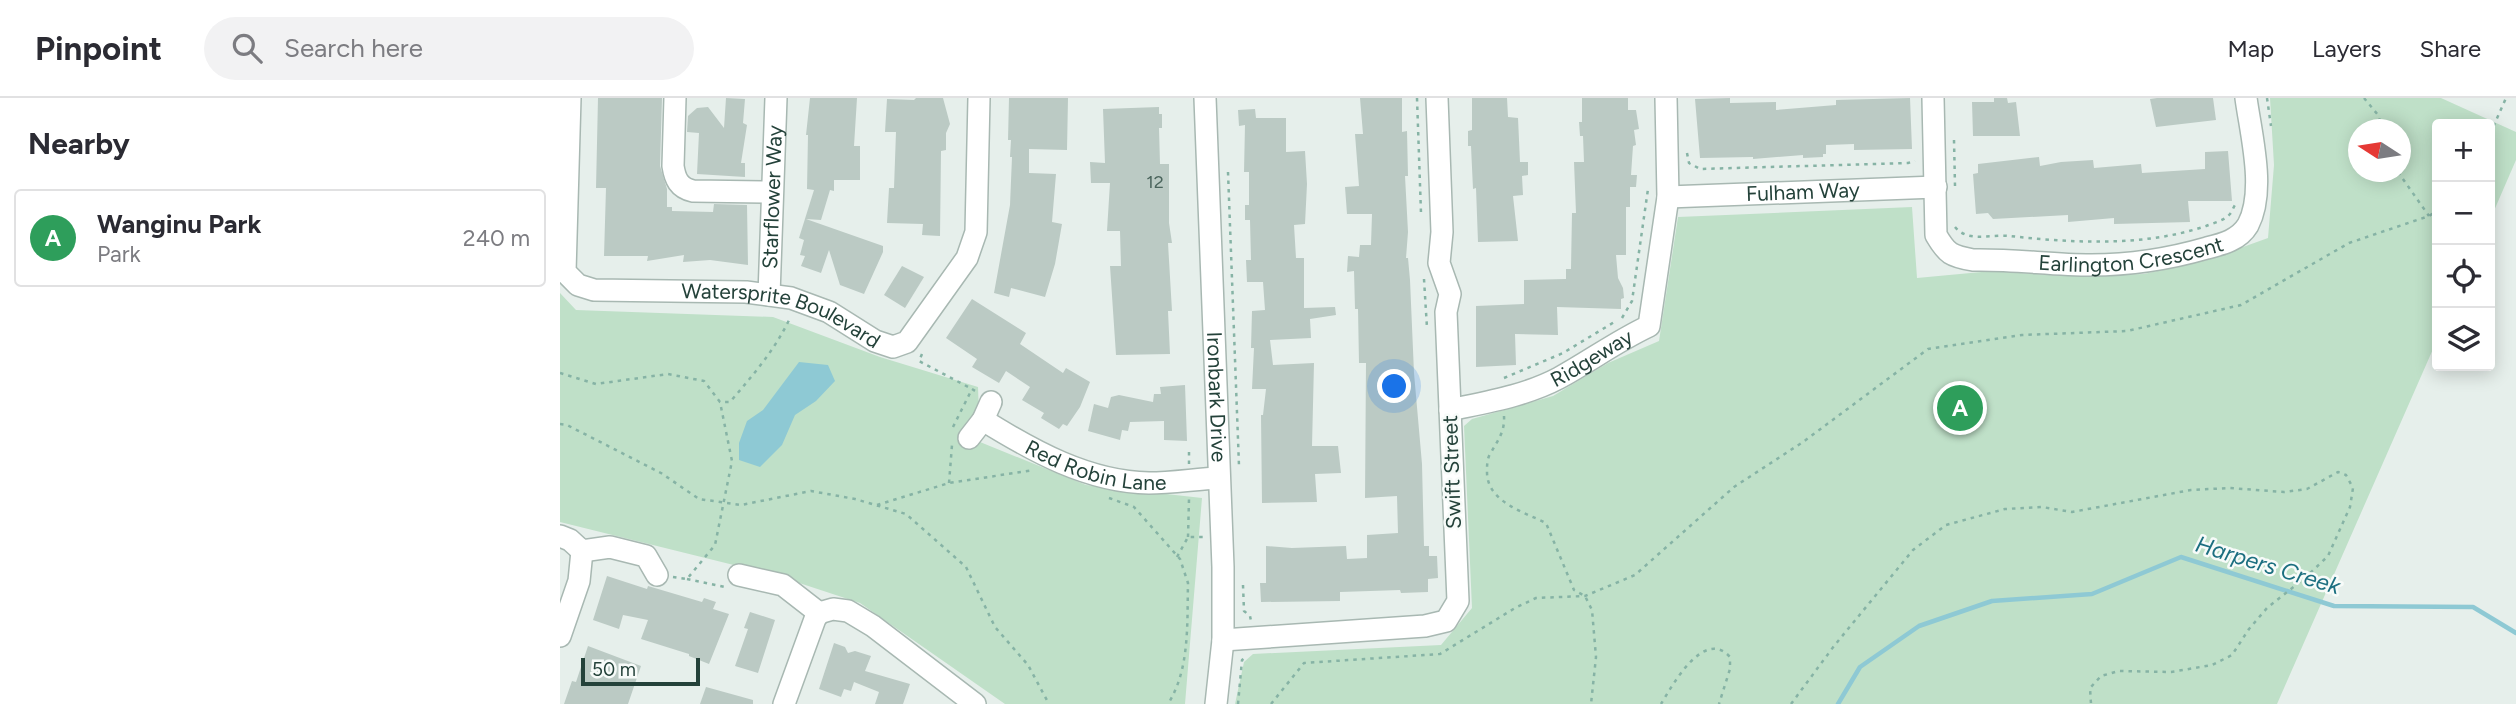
<!DOCTYPE html>
<meta charset="utf-8">
<style>
:root{--surface:#fff;--page:#f2f2f3;--text:#2b2b33;--muted:#7c7c81;--line:#e1e1e2;--accent:#0f766e}
body{margin:0;font-family:Figtree,sans-serif;background:var(--page);color:var(--text)}
.controls{position:absolute;right:21px;top:21px;display:grid;overflow:hidden;border-radius:7px;box-shadow:0 4px 18px #0003}
.controls button{width:63px;height:63px;display:grid;place-items:center;padding:0;border:0;border-bottom:2px solid var(--line);background:var(--surface);color:var(--text);font:35px sans-serif}
.compass{position:absolute;left:1788px;top:21px;width:63px;height:63px;border-radius:50%;background:var(--surface);box-shadow:0 4px 18px #0003;rotate:282deg}
.scale{position:absolute;left:21px;bottom:18px;width:119px;box-sizing:border-box;padding-left:7px;border:4px solid #24423a;border-top:0;font-size:19px;line-height:24px;white-space:nowrap;color:#24423a;-webkit-text-stroke:5px #f7fbf9;paint-order:stroke}
.you{position:absolute;left:835px;top:289px;width:24px;height:24px;margin:-18px;border:5px solid #fff;border-radius:50%;background:#1a73e8;box-shadow:0 0 0 10px #1a73e833}
.badge{display:grid;place-items:center;width:46px;height:46px;border-radius:50%;background:var(--accent);color:#fff;font-size:23px;font-weight:700}
.pin{position:absolute;translate:-50% -50%;border:4px solid #fff;box-shadow:0 2px 7px #0006}
.list{margin:0;padding:0;list-style:none}
h2{display:flex;justify-content:space-between;align-items:center;height:91px;margin:0;padding:0 28px;font-size:30px}
h2 small{font-size:23px;font-weight:400;color:var(--muted)}
.list li{display:grid;grid-template-columns:46px 1fr auto;gap:21px;align-items:center;box-sizing:border-box;height:98px;margin:0 14px 14px;padding:0 14px;border:2px solid var(--line);border-radius:7px}
.list b{display:block;font-size:26px;white-space:nowrap}
.list p{margin:0;font-size:23px;white-space:nowrap;color:var(--muted)}
.list em{font-size:23px;font-style:normal;color:var(--muted)}
.icon{flex:none;width:38px;height:38px;fill:none;stroke:currentColor;stroke-width:2;stroke-linecap:round;stroke-linejoin:round}
.map{position:relative;flex:none;width:1956px;height:606px;overflow:hidden}
header{display:flex;align-items:center;gap:42px;box-sizing:border-box;height:98px;padding:0 35px;background:var(--surface);border-bottom:2px solid var(--line)}
header strong{font-size:33px}
nav{display:flex;gap:38px;margin-inline-start:auto;font-size:24px}
.search{width:490px;height:63px;background:var(--page);display:flex;align-items:center;gap:18px;box-sizing:border-box;padding:0 24px;border-radius:38px;color:var(--muted);font-size:26px}
main{display:flex}
aside{flex:1;background:var(--surface)}
.map>svg:first-child{display:block}
.green{fill:#bfe0c8;fill-rule:evenodd}
.water{fill:#8ec9d4}
.lines{fill:none;stroke-linecap:round;stroke-linejoin:round}
.stream{stroke:#8ec9d4;stroke-width:4.5}
.building{fill:#bbcac4}
.minor-casing{stroke:#a8b8b2;stroke-width:24}
.path{stroke:#86b3a5;stroke-width:2.5;stroke-dasharray:3.5 5;stroke-linecap:butt}
.minor{stroke:#fff;stroke-width:21}
.labels{text-anchor:middle;stroke-width:5;stroke-linejoin:round;paint-order:stroke}
.number-label{font-size:18px;fill:#4a645c}
.street-label{font-size:21px;fill:#24423a;stroke:#f7fbf9}
.water-label{font-size:23px;font-style:italic;fill:#1c6f80;stroke:#f7fbf9}
</style>
<header>
<strong>Pinpoint</strong>
<div class="search"><svg class="icon" aria-label="search" viewBox="0 0 24 24"><circle cx="10" cy="10" r="6"/><path d="M15 15l6 6"/></svg>Search here</div>
<nav><a>Map</a><a>Layers</a><a>Share</a></nav>
</header>
<main>
<aside>
<h2>Nearby<small></small></h2>
<ul class="list">
<li><span class="badge" style="background:#2e9e5b">A</span><div><b>Wanginu Park</b><p>Park</p></div><em>240 m</em></li>
</ul>
</aside>
<div class="map">
<svg width="1956" height="606" viewBox="0 0 1956 606">
<rect width="100%" height="100%" fill="#e6efeb"/>
<!-- green -->
<g class="green">
<path d="M 1710,0 L 1881,0 L 1956,34 L 1956,62 L 1930,122 L 1930,26 L 1877,26 L 1877,242 L 1717,606 L 675,606 L 684,564 L 693,556 L 881,547 L 912,510 L 904,328 L 912,321 L 993,298 L 1048,265 L 1099,243 L 1118,119 L 1352,109 L 1357,180 L 1432,173 L 1503,178 L 1584,176 L 1647,162 L 1708,140 L 1714,67 ZM 1798,32 L 1840,32 L 1840,74 L 1798,74 Z"/>
<polygon points="0,195 16,212 213,219 320,259 418,289 420,344 526,387 642,400 625,606 445,606 300,505 218,478 0,424"/>
</g>
<!-- water -->
<polygon class="water" points="239,264 268,267 275,283 256,303 235,317 222,347 200,369 179,362 179,345 187,323 203,312"/>
<g class="lines">
<!-- stream -->
<polyline class="stream" points="1278,606 1300,569 1359,528 1432,503 1532,496 1621,459 1774,508 1913,509 1956,535"/>
</g>
<!-- building -->
<g class="building">
<polygon points="38,0 102,0 100,68 107,91 107,109 112,109 112,113 153,114 154,106 187,107 188,167 150,162 123,164 124,157 87,163 88,158 44,158 46,90 36,90"/>
<polygon points="166,0 185,1 183,25 187,27 181,65 185,65 185,79 137,76 139,35 127,34 128,18 137,10 148,9 164,30"/>
<polygon points="250,0 297,0 294,48 300,48 300,82 274,82 274,93 270,92 261,122 246,121 323,148 323,154 304,196 280,187 269,152 261,175 241,168 245,158 240,157 244,142 239,140 254,92 247,91 248,37 246,37"/>
<polygon points="356,0 383,0 390,26 386,35 386,52 381,53 380,138 362,137 363,126 327,125 329,90 334,90 336,34 325,34 327,1 354,2"/>
<polygon points="449,0 508,0 507,52 469,51 469,75 496,76 492,124 502,126 495,166 485,199 451,190 449,199 434,195 450,107 452,59 450,59 451,42 448,42"/>
<polygon points="800,0 842,0 842,34 847,33 848,78 845,78 848,134 846,160 848,160 850,182 854,275 862,366 864,448 869,448 869,458 877,458 878,480 868,481 868,494 841,495 840,492 780,494 780,503 701,504 700,485 706,485 706,448 732,450 786,448 787,461 807,460 807,437 838,435 837,398 805,400 806,265 799,265 798,211 795,211 794,173 787,174 788,158 799,159 800,147 811,147 812,116 787,116 785,89 799,88 795,36 803,36"/>
<polygon points="912,0 947,0 948,19 958,20 960,64 968,64 968,77 962,78 963,97 953,98 958,143 918,144 916,90 913,91 911,48 908,48 908,33 912,32"/>
<polygon points="1022,0 1068,0 1068,12 1076,12 1079,31 1074,32 1076,47 1073,48 1071,77 1077,77 1076,89 1070,89 1070,109 1066,109 1066,157 1056,157 1058,180 1063,190 1064,200 1061,201 1061,211 997,209 998,237 955,236 956,267 916,269 916,208 964,206 964,182 1006,181 1006,171 1011,171 1012,115 1016,115 1014,64 1024,64 1023,38 1020,38 1019,24 1022,24"/>
<polygon points="1170,0 1170,5 1216,4 1216,12 1276,7 1276,2 1350,0 1352,51 1294,52 1294,46 1266,47 1266,56 1263,56 1263,59 1243,60 1243,57 1193,61 1193,59 1140,60 1135,1"/>
<polygon points="1434,0 1447,0 1448,5 1456,4 1460,38 1413,38 1412,4 1434,4"/>
<polygon points="1597,0 1653,0 1656,22 1596,29 1590,1"/>
<polygon points="599,9 599,16 602,16 602,30 599,30 600,66 609,66 609,125 612,145 608,145 612,213 608,213 610,256 556,257 550,168 561,168 560,133 547,133 550,85 531,85 530,64 545,65 543,11"/>
<polygon points="695,11 696,20 726,20 726,54 745,53 747,86 745,126 734,127 736,160 744,160 744,210 775,209 776,217 750,221 751,240 710,242 713,267 754,265 752,348 778,348 781,375 755,376 757,404 702,405 701,317 703,317 706,291 692,291 694,250 691,250 692,213 705,212 703,184 687,184 686,162 691,162 690,122 685,122 685,107 689,107 689,74 684,74 685,27 679,28 678,12"/>
<polygon points="1668,53 1672,103 1628,103 1630,124 1554,126 1554,120 1508,124 1508,117 1433,121 1428,115 1416,116 1413,76 1418,75 1418,66 1479,59 1480,68 1501,64 1533,62 1534,70 1581,66 1582,75 1645,71 1645,54"/>
<polygon points="342,168 364,179 345,210 324,197"/>
<polygon points="412,201 466,235 460,246 503,275 506,270 530,284 520,309 507,328 503,326 499,331 481,320 484,315 462,302 470,289 446,273 439,285 412,269 417,261 386,240"/>
<polygon points="625,287 627,343 604,342 604,323 570,324 568,333 562,332 560,342 528,333 534,306 548,310 551,299 559,297 593,304 594,296 601,296 600,289"/>
<polygon points="47,478 87,491 88,488 142,504 144,500 156,504 153,511 169,516 149,566 129,558 129,556 81,541 88,522 63,517 59,531 33,522"/>
<polygon points="190,514 215,522 198,575 175,568 188,531 184,530"/>
<polygon points="274,545 285,549 288,555 295,553 311,558 305,573 350,586 343,606 315,606 319,594 294,584 291,593 284,591 281,599 259,591"/>
<polygon points="28,548 81,568 68,606 4,606 12,583 16,584"/>
<polygon points="146,589 193,602 193,606 140,606"/>
</g>
<g class="lines">
<defs>
<g id="minor">
<path id="s1" d="M 10,0 L 5,174 L 18,187 L 34,192 L 186,194 L 231,200 L 269,214 L 315,243 L 333,249 L 347,244 L 407,160 L 416,134 L 419,0"/>
<path d="M 115,0 L 113,68 C 115,81 119,90 133,93 L 212,94"/>
<path id="s2" d="M 645,0 L 663,469 L 663,542 L 656,606"/>
<path id="s3" d="M 1373,0 L 1376,137 C 1387,156 1391,158 1413,162 C 1452,161 1492,167 1531,167 C 1571,167 1609,161 1647,150 C 1663,146 1679,142 1688,127 C 1706,93 1691,37 1686,0"/>
<path id="s4" d="M 1108,99 L 1376,89"/>
<path id="s5" d="M 209,197 L 216,0"/>
<path id="s6" d="M 890,312 C 927,304 965,298 999,280 C 1030,263 1057,243 1089,228 L 1108,99 L 1106,0"/>
<path id="s7" d="M 423,322 C 473,353 528,384 589,385 C 612,385 636,381 659,380"/>
<polyline points="409,340 423,322 431,304"/>
<polyline points="0,438 10,442 22,453 50,449 86,458 97,477"/>
<polyline points="179,477 223,487 259,515"/>
<polyline points="259,515 273,511 288,513 313,528 415,606"/>
<polyline points="0,538 19,483 22,453"/>
<polyline points="663,542 865,528 886,523 898,503 886,214 890,196 879,165 882,134 877,0"/>
<polyline points="224,606 255,521 259,515"/>
</g>
</defs>
<!-- minor casing -->
<use href="#minor" class="minor-casing"/>
<!-- path -->
<g class="path">
<polyline points="857,0 861,115"/>
<polyline points="1707,0 1711,28"/>
<polyline points="1804,0 1818,17 1823,32"/>
<polyline points="1930,36 1946,0"/>
<polyline points="1394,42 1395,88"/>
<polyline points="1930,54 1932,63 1930,67"/>
<polyline points="1127,55 1129,65 1140,71 1348,65 1355,63"/>
<polyline points="668,74 679,368"/>
<polyline points="1838,74 1869,118"/>
<path d="M 1395,129 C 1408,145 1431,136 1450,138 C 1514,145 1584,149 1646,128 C 1653,125 1664,123 1670,116 C 1672,114 1673,110 1675,107"/>
<polyline points="864,181 867,230"/>
<polyline points="1062,220 1072,203 1088,91"/>
<polyline points="362,256 359,263 412,291"/>
<path d="M 0,275 L 36,286 L 108,276 L 144,283 L 160,304 L 170,304 C 193,277 215,252 230,220"/>
<polyline points="944,280 1003,255 1056,223"/>
<path d="M 944,318 C 945,335 937,343 929,358 C 927,363 927,368 927,374 C 927,404 964,414 986,425 L 1014,492 L 1025,498 L 1032,512 L 1036,559 L 1031,606"/>
<polyline points="0,326 7,327 101,375 139,401 181,407 251,393 295,401 346,416 406,469 435,529 468,567 489,606"/>
<polyline points="393,329 412,291 417,294"/>
<polyline points="629,366 629,353"/>
<polyline points="389,385 392,347"/>
<path d="M 549,400 L 574,409 L 620,461 L 628,485 C 627,526 630,571 608,606"/>
<polyline points="317,407 389,385 474,372"/>
<polyline points="628,439 629,401"/>
<polyline points="617,459 628,439 645,439"/>
<polyline points="113,479 127,481 155,447 172,363 160,304"/>
<polyline points="127,481 165,489"/>
<polyline points="683,487 684,513 690,518 691,523"/>
<polyline points="678,606 682,562 686,559"/>
<polyline points="711,606 744,565 880,556 955,510 976,500 1025,498 1075,477 1174,389 1243,344 1368,251 1462,237 1567,233 1681,207 1789,145 1869,118 1877,113"/>
<path d="M 1101,606 C 1113,586 1144,530 1170,559 L 1170,571 L 1159,606"/>
<polyline points="1231,606 1274,548 1353,452 1386,427 1445,411 1482,409 1512,414 1631,392 1670,390 1724,394 1747,391 1778,374 1786,377 1793,390 1790,409 1768,458 1746,479 1707,510 1689,531 1672,557 1652,567 1611,574 1559,573 1541,578 1530,590 1531,606"/>
</g>
<!-- minor -->
<use href="#minor" class="minor"/>
</g>
<g class="labels">
<!-- number labels -->
<g class="number-label">
<text x="595" y="90">12</text>
</g>
<!-- street labels -->
<g class="street-label">
<text dy="7" stroke="none"><textPath href="#s4" startOffset="135">Fulham Way</textPath></text>
<text dy="7" stroke="none"><textPath href="#s5" startOffset="98">Starflower Way</textPath></text>
<text dy="7" stroke="none"><textPath href="#s3" startOffset="343">Earlington Crescent</textPath></text>
<text dy="7" stroke="none"><textPath href="#s1" startOffset="401">Watersprite Boulevard</textPath></text>
<text dy="7" stroke="none"><textPath href="#s6" startOffset="152">Ridgeway</textPath></text>
<text dy="7" stroke="none"><textPath href="#s2" startOffset="299">Ironbark Drive</textPath></text>
<text dy="7" stroke="none"><textPath href="#s7" startOffset="124">Red Robin Lane</textPath></text>
<text transform="translate(892 374) rotate(-92)" y="7">Swift Street</text>
</g>
<!-- water labels -->
<g class="water-label">
<text transform="translate(1708 467) rotate(17)" y="8">Harpers Creek</text>
</g>
</g>
</svg>
<div class="controls">
<button>+</button>
<button>−</button>
<button><svg class="icon" aria-label="locate" viewBox="0 0 24 24"><circle cx="12" cy="12" r="6"/><path d="M12 2v4M12 18v4M2 12h4M18 12h4"/></svg></button>
<button><svg class="icon" aria-label="layers" viewBox="0 0 24 24"><path d="M12 4l9 5-9 5-9-5zM3 14l9 5 9-5"/></svg></button>
</div>
<svg class="compass" viewBox="-18 -18 36 36"><path d="M0-13l5 13h-10z" fill="#e53935"/><path d="M0 13l5-13h-10z" fill="#7c7c81"/></svg>
<div class="scale">50 m</div>
<div class="you"></div>
<div class="pin badge" style="left:1400px;top:310px;background:#2e9e5b">A</div>
</div>
</main>
